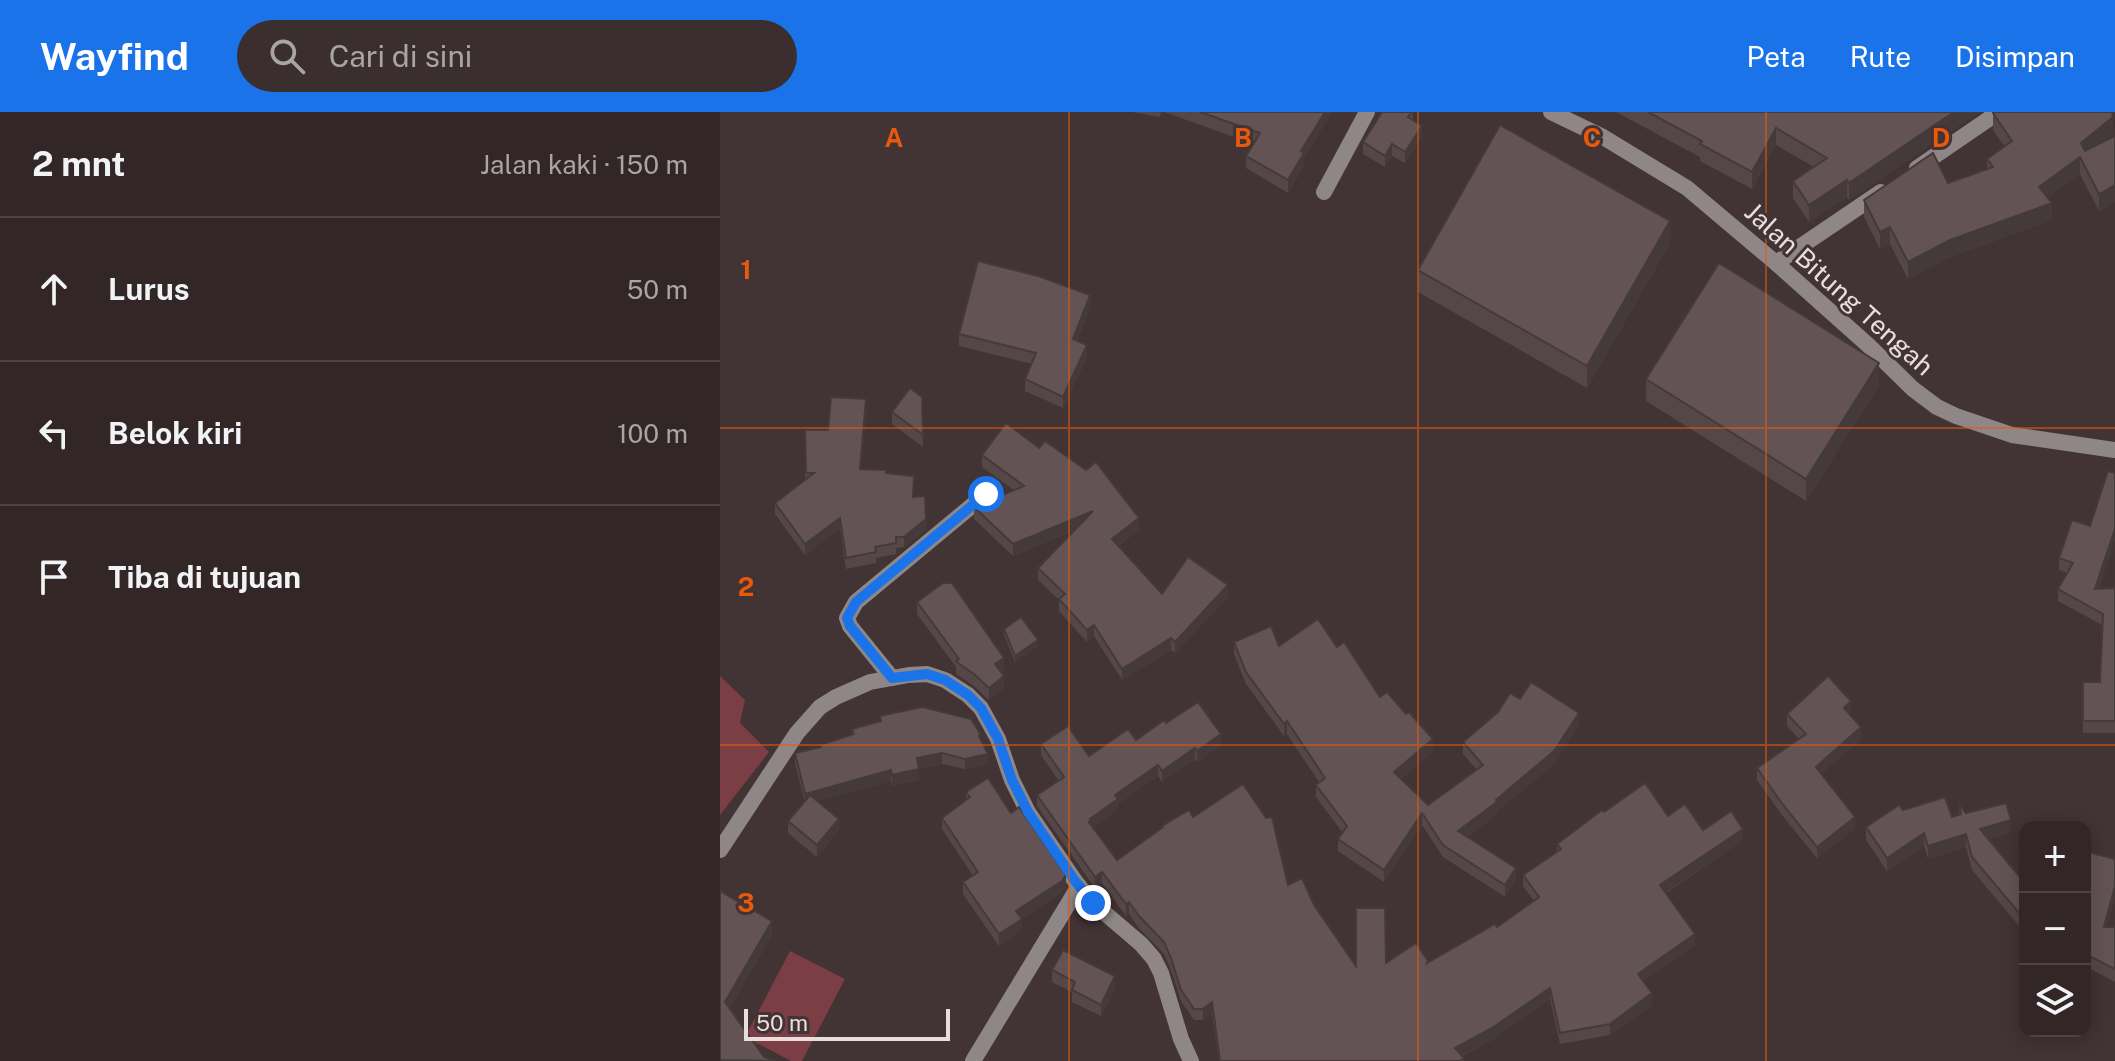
<!DOCTYPE html>
<html lang="id">
<meta charset="utf-8">
<style>
:root{--surface:#322627;--page:#3a2e2f;--text:#f1f3f6;--muted:#a8a5a7;--line:#4d4344;--accent:#1a73e8}
body{margin:0;font-family:"Public Sans",sans-serif;background:var(--page);color:var(--text)}
.controls{position:absolute;right:24px;bottom:24px;display:grid;overflow:hidden;border-radius:16px;box-shadow:0 4px 20px #0003}
.controls button{width:72px;height:72px;display:grid;place-items:center;padding:0;border:0;border-bottom:2px solid var(--line);background:var(--surface);color:var(--text);font:40px sans-serif}
.scale{position:absolute;left:24px;bottom:20px;width:206px;box-sizing:border-box;padding-left:8px;border:4px solid #e8dede;border-top:0;font-size:22px;line-height:28px;white-space:nowrap;color:#e8dede;-webkit-text-stroke:6px #423334;paint-order:stroke}
.stop{position:absolute;width:24px;height:24px;margin:-18px;border:6px solid #1a73e8;border-radius:50%;background:#fff}
.stop.end{background:#1a73e8;border-color:#fff;box-shadow:0 2px 8px #0008}
.list{margin:0;padding:0;list-style:none}
h2{display:flex;justify-content:space-between;align-items:center;height:104px;margin:0;padding:0 32px;font-size:34px}
h2 small{font-size:26px;font-weight:400;color:var(--muted)}
.list li{display:grid;grid-template-columns:52px 1fr auto;gap:24px;align-items:center;box-sizing:border-box;height:144px;padding:0 32px;border-top:2px solid var(--line)}
.list b{display:block;font-size:30px;white-space:nowrap}
.list em{font-size:26px;font-style:normal;color:var(--muted)}
.icon{flex:none;width:44px;height:44px;fill:none;stroke:currentColor;stroke-width:2;stroke-linecap:round;stroke-linejoin:round}
.map{position:relative;flex:none;width:1395px;height:949px;overflow:hidden}
header{display:flex;align-items:center;gap:48px;box-sizing:border-box;height:112px;padding:0 40px;background:var(--accent);color:#fff}
header strong{font-size:38px}
nav{display:flex;gap:44px;margin-inline-start:auto;font-size:28px}
.search{width:560px;height:72px;background:var(--page);display:flex;align-items:center;gap:20px;box-sizing:border-box;padding:0 28px;border-radius:44px;color:var(--muted);font-size:30px}
main{display:flex}
aside{flex:1;background:var(--surface)}
.map>svg:first-child{display:block}
.grass{fill:#7b3e45}
.lines{fill:none;stroke-linecap:round;stroke-linejoin:round}
.street{stroke:#8f8787;stroke-width:16}
.wall{fill:#554748}
.shaded-wall{fill:#453a3b}
.building{fill:#635354;stroke:#453a3b;stroke-width:2}
.route{stroke:#1a73e8;stroke-width:10}
.grid{fill:none;stroke:#e8590c;stroke-width:2;stroke-opacity:0.55}
.labels{text-anchor:middle;stroke-width:6;stroke-linejoin:round;paint-order:stroke}
.street-label{font-size:26px;fill:#e8dede;stroke:#423334}
.grid-label{font-size:26px;text-anchor:middle;font-weight:bold;fill:#e8590c;stroke:#423334;stroke-width:6;stroke-linejoin:round;paint-order:stroke}
</style>
<header>
<strong>Wayfind</strong>
<div class="search"><svg class="icon" aria-label="search" viewBox="0 0 24 24"><circle cx="10" cy="10" r="6"/><path d="M15 15l6 6"/></svg>Cari di sini</div>
<nav><a>Peta</a><a>Rute</a><a>Disimpan</a></nav>
</header>
<main>
<aside>
<h2>2 mnt<small>Jalan kaki · 150 m</small></h2>
<ul class="list">
<li><svg class="icon" aria-label="ahead" viewBox="0 0 24 24"><path d="M12 20V5M6 11l6-6 6 6"/></svg><div><b>Lurus</b></div><em>50 m</em></li>
<li><svg class="icon" aria-label="left" viewBox="0 0 24 24"><path d="M17 20v-9H6M10 6l-5 5 5 5"/></svg><div><b>Belok kiri</b></div><em>100 m</em></li>
<li><svg class="icon" aria-label="arrive" viewBox="0 0 24 24"><path d="M6 21V4h12l-3 4 3 4H6"/></svg><div><b>Tiba di tujuan</b></div></li>
</ul>
</aside>
<div class="map">
<svg width="1395" height="949" viewBox="0 0 1395 949">
<rect width="100%" height="100%" fill="#423334"/>
<!-- grass -->
<g class="grass">
<polygon points="0,564 25,588 20,611 49,640 0,703"/>
<polygon points="70,839 125,867 82,949 71,949 25,925"/>
</g>
<g class="lines">
<!-- street -->
<g class="street">
<polyline points="831,0 883,25 967,76 1056,151 1148,233 1193,277 1217,295 1236,304 1292,323 1395,338"/>
<polyline points="1197,56 1279,0"/>
<polyline points="604,80 647,0"/>
<polyline points="1056,151 1161,80"/>
<polyline points="172,566 130,514 127,506 136,490 266,382"/>
<polyline points="0,738 77,621 100,595 116,585 150,570 189,563 207,562 225,568 248,583 261,596 278,627 292,668 308,700 355,769 373,791 421,832 434,847 441,861 461,927 471,949"/>
<polyline points="253,949 359,774"/>
</g>
</g>
<!-- wall -->
<g class="wall">
<polygon points="412,0 441,0 440,5"/>
<polygon points="444,0 612,0 584,46 584,54 568,81 526,56 526,44 534,32"/>
<polygon points="693,0 693,8 702,26 685,51 672,44 665,55 643,42 643,30"/>
<polygon points="896,0 1259,0 1129,88 1127,85 1089,110 1073,86 1073,69 1094,55 1056,33 1032,77 980,49 980,45"/>
<polygon points="1273,1 1393,22 1383,30 1395,24 1395,90 1379,99 1360,62 1327,86 1332,108 1230,145 1188,167 1170,132 1160,137 1144,105 1144,88 1228,71 1267,57 1267,47 1284,34 1273,18"/>
<polygon points="950,131 867,276 698,180 698,158"/>
<polygon points="370,195 357,229 367,245 343,296 305,279 305,267 312,252 239,234 239,222"/>
<polygon points="926,267 1159,273 1086,389 926,289"/>
<polygon points="202,285 203,335 172,312 172,300"/>
<polygon points="146,298 141,357 166,361 194,385 206,418 184,435 176,436 176,442 156,446 156,451 126,457 120,416 85,443 55,402 55,391 85,368 85,318 108,318"/>
<polygon points="262,343 419,418 398,434 442,482 508,485 455,541 451,538 402,568 374,524 367,530 339,499 339,488 318,468 318,456 355,418 293,444 254,407 254,395 294,378 262,355"/>
<polygon points="1352,408 1379,477 1395,476 1395,621 1363,621 1363,609 1380,570 1382,513 1338,489 1338,477 1347,461 1339,458 1339,446"/>
<polygon points="197,490 284,558 281,560 284,576 269,588 254,574 238,563 236,561 236,555 197,502"/>
<polygon points="284,517 318,534 295,550 284,523"/>
<polygon points="514,530 559,534 617,535 660,585 713,639 681,667 708,693 756,657 743,642 743,630 800,587 859,614 834,652 777,699 777,702 747,725 796,768 785,785 723,745 702,713 664,770 618,739 618,727 622,720 596,685 596,673 599,670 567,622 564,624 526,572 514,542"/>
<polygon points="1131,600 1129,602 1141,627 1101,662 1135,716 1097,746 1061,702 1037,668 1037,656 1079,627 1067,614 1067,602"/>
<polygon points="160,604 261,628 268,652 245,657 222,652 199,657 199,668 172,674 171,669 98,689 119,718 97,745 68,721 68,709 85,690 75,652 75,641 100,635 132,623 132,617 160,609"/>
<polygon points="446,611 501,633 477,650 475,647 442,670 438,664 398,692 398,698 373,716 397,748 442,716 442,714 473,705 594,793 636,854 666,851 708,851 777,815 814,789 803,774 803,763 837,740 837,732 884,700 948,704 983,718 1023,728 946,781 975,833 923,869 932,893 890,923 840,932 830,887 772,928 742,944 744,949 499,949 492,902 483,908 474,908 461,889 451,858 444,842 419,816 409,802 406,804 382,771 375,776 317,694 317,683 338,668 321,643 321,632 369,644 416,628"/>
<polygon points="246,680 291,701 346,775 342,780 302,807 302,818 279,834 243,782 243,770 253,764 222,717 222,706 246,688"/>
<polygon points="1239,692 1246,701 1291,720 1269,727 1305,771 1305,821 1252,758 1246,735 1208,747 1204,734 1167,759 1146,728 1146,715 1239,703"/>
<polygon points="1365,739 1387,815 1395,815 1395,870 1365,854"/>
<polygon points="332,858 395,876 381,904 352,890 352,880 332,870"/>
</g>
<!-- shaded-wall -->
<g class="shaded-wall">
<polygon points="605,0 612,0 584,46 584,54 568,81 568,68 581,39"/>
<polygon points="1234,0 1259,0 1129,88 1129,71"/>
<polygon points="1393,5 1393,22 1361,48 1361,31"/>
<polygon points="702,14 702,26 685,51 685,40"/>
<polygon points="1056,16 1056,33 1032,77 1032,60"/>
<polygon points="672,32 672,44 665,55 665,44"/>
<polygon points="1360,45 1360,62 1319,92 1319,75"/>
<polygon points="1127,68 1127,85 1089,110 1089,93"/>
<polygon points="1395,73 1395,90 1379,99 1379,82"/>
<polygon points="1332,91 1332,108 1230,145 1188,167 1188,150 1230,128"/>
<polygon points="950,109 950,131 867,276 867,254"/>
<polygon points="1170,115 1170,132 1160,137 1160,120"/>
<polygon points="370,183 370,195 353,239 353,227"/>
<polygon points="367,233 367,245 343,296 343,285"/>
<polygon points="1159,251 1159,273 1086,389 1086,367"/>
<polygon points="373,399 373,410 293,444 293,432"/>
<polygon points="120,406 120,416 85,443 85,432"/>
<polygon points="419,406 419,418 392,438 392,427"/>
<polygon points="206,407 206,418 184,435 184,425"/>
<polygon points="1395,417 1395,429 1375,489 1375,477"/>
<polygon points="508,473 508,485 455,541 455,530"/>
<polygon points="374,513 374,524 367,530 367,518"/>
<polygon points="451,526 451,538 402,568 402,557"/>
<polygon points="318,528 318,534 295,550 295,544"/>
<polygon points="284,546 284,558 275,564 275,552"/>
<polygon points="284,564 284,576 269,588 269,576"/>
<polygon points="1131,589 1131,600 1124,607 1124,596"/>
<polygon points="859,601 859,614 834,652 777,699 777,702 738,731 738,719 776,688"/>
<polygon points="567,609 567,622 564,624 564,612"/>
<polygon points="1141,615 1141,627 1096,667 1096,655"/>
<polygon points="501,622 501,633 477,650 477,639"/>
<polygon points="713,627 713,639 674,673 674,660"/>
<polygon points="475,636 475,647 442,670 442,659"/>
<polygon points="222,641 222,652 197,657 197,646"/>
<polygon points="268,642 268,652 245,657 245,647"/>
<polygon points="438,653 438,664 398,692 398,698 371,717 369,710 370,707 395,683"/>
<polygon points="199,657 199,668 172,674 172,663"/>
<polygon points="171,658 171,669 85,693 85,682"/>
<polygon points="702,701 702,713 664,770 664,758"/>
<polygon points="1135,705 1135,716 1097,746 1097,735"/>
<polygon points="119,707 119,718 97,745 97,733"/>
<polygon points="1291,708 1291,720 1260,730 1260,717"/>
<polygon points="1023,717 1023,728 940,784 940,773"/>
<polygon points="1204,721 1204,734 1167,759 1167,746"/>
<polygon points="1246,722 1246,735 1208,747 1208,734"/>
<polygon points="796,756 796,768 785,785 785,773"/>
<polygon points="382,760 382,771 375,776 375,765"/>
<polygon points="346,763 346,775 342,780 302,807 302,818 279,834 279,822 296,799"/>
<polygon points="1395,774 1395,786 1384,828 1384,815"/>
<polygon points="409,790 409,802 406,804 406,792"/>
<polygon points="52,809 52,824 5,905 5,890"/>
<polygon points="975,822 975,833 918,873 918,862"/>
<polygon points="395,864 395,876 381,904 381,893"/>
<polygon points="830,876 830,887 772,928 735,947 735,936"/>
<polygon points="932,881 932,893 890,923 890,912"/>
<polygon points="492,890 492,902 483,908 483,897"/>
</g>
<!-- building -->
<g class="building">
<polygon points="480,0 605,0 581,39 584,41 568,68 526,44 540,21"/>
<polygon points="662,0 692,0 688,5 702,14 685,40 672,32 665,44 643,30"/>
<polygon points="928,0 1234,0 1129,71 1127,68 1089,93 1073,69 1107,46 1056,16 1032,60 980,32 982,29"/>
<polygon points="1273,0 1392,0 1393,5 1361,31 1365,39 1395,24 1395,73 1379,82 1360,45 1319,75 1332,91 1230,128 1188,150 1170,115 1160,120 1144,88 1213,41 1228,71 1273,55 1267,47 1292,29 1273,1"/>
<polygon points="780,13 950,109 867,254 698,158"/>
<polygon points="258,149 318,164 370,183 353,227 367,233 343,285 305,267 316,241 239,222"/>
<polygon points="999,151 1159,251 1086,367 926,267"/>
<polygon points="190,276 202,285 203,323 172,300"/>
<polygon points="111,285 146,287 140,357 166,358 166,361 194,364 193,385 205,384 206,407 184,425 176,425 176,431 155,435 156,440 126,446 120,406 85,432 55,391 94,361 86,361 85,318 108,318"/>
<polygon points="286,311 319,336 325,329 366,358 376,350 419,406 392,427 442,482 468,445 508,473 455,530 451,526 402,557 374,513 367,518 339,487 345,482 318,456 373,399 293,432 254,395 304,374 262,343"/>
<polygon points="1388,359 1395,361 1395,417 1375,477 1395,476 1395,609 1363,609 1363,570 1380,570 1383,502 1338,477 1353,451 1339,446 1352,408 1370,414"/>
<polygon points="223,471 232,471 284,546 275,552 284,564 269,576 254,562 238,551 236,549 239,547 197,490"/>
<polygon points="301,505 318,528 295,544 284,517"/>
<polygon points="598,507 617,535 624,530 660,585 667,580 686,602 689,600 713,627 674,660 708,693 763,653 743,630 778,600 790,581 800,587 811,570 859,601 834,639 776,688 777,690 738,719 796,756 785,773 723,733 702,701 664,758 618,727 627,714 596,673 605,666 567,609 564,612 526,560 514,530 551,514 559,534"/>
<polygon points="1108,564 1131,589 1124,596 1141,615 1096,655 1135,705 1097,735 1061,690 1037,656 1086,622 1067,602"/>
<polygon points="478,590 501,622 477,639 475,636 442,659 438,653 395,683 398,687 370,707 371,708 369,710 397,748 443,715 442,714 469,698 473,705 523,672 546,706 552,705 568,773 582,766 594,793 636,854 636,796 665,796 666,851 696,831 708,849 707,851 775,812 777,815 819,785 803,763 841,737 837,732 882,698 884,700 925,671 948,704 965,692 983,718 1011,699 1023,717 940,773 975,822 918,862 932,881 890,912 840,921 830,876 772,916 735,936 744,946 740,949 500,949 492,890 483,897 474,897 461,878 451,846 444,830 419,804 409,790 406,792 382,760 375,765 317,683 344,665 321,632 348,614 369,644 408,617 416,628 444,608 446,611"/>
<polygon points="202,595 251,607 261,623 259,624 268,642 245,647 222,641 197,646 199,657 172,663 171,658 85,682 75,641 101,635 100,633 134,622 132,617 161,609 160,604"/>
<polygon points="268,666 291,701 299,695 346,763 342,769 296,799 302,807 279,822 243,770 258,760 222,706 250,685 246,680"/>
<polygon points="90,683 119,707 97,733 68,709"/>
<polygon points="1225,685 1232,705 1241,702 1239,692 1246,701 1286,691 1291,708 1260,717 1305,771 1305,808 1252,745 1246,722 1208,734 1204,721 1167,746 1146,715 1179,693 1183,698"/>
<polygon points="1365,739 1395,747 1395,774 1384,815 1395,815 1395,857 1365,842"/>
<polygon points="0,779 52,809 5,890 44,945 56,949 0,948"/>
<polygon points="343,838 395,864 381,893 352,878 355,870 332,858"/>
</g>
<g class="lines">
<!-- route -->
<polyline class="route" points="266,382 136,490 127,506 130,514 172,566 207,562 225,568 248,583 261,596 278,627 292,668 308,700 355,769 373,791"/>
</g>
<!-- grid -->
<path class="grid" d="M 349,0 L 349,949M 698,0 L 698,949M 1046,0 L 1046,949M 0,316 L 1395,316M 0,633 L 1395,633"/>
<g class="labels">
<!-- street labels -->
<g class="street-label">
<text transform="translate(1119 177) rotate(42)" y="9">Jalan Bitung Tengah</text>
</g>
</g>
<g class="grid-label">
<text x="174" y="35">A</text>
<text x="523" y="35">B</text>
<text x="872" y="35">C</text>
<text x="1221" y="35">D</text>
<text x="26" y="167">1</text>
<text x="26" y="484">2</text>
<text x="26" y="800">3</text>
</g>
</svg>
<div class="controls">
<button>+</button>
<button>−</button>
<button><svg class="icon" aria-label="layers" viewBox="0 0 24 24"><path d="M12 4l9 5-9 5-9-5zM3 14l9 5 9-5"/></svg></button>
</div>
<div class="scale">50 m</div>
<div class="stop" style="left:266px;top:382px"></div>
<div class="stop end" style="left:373px;top:791px"></div>
</div>
</main>
